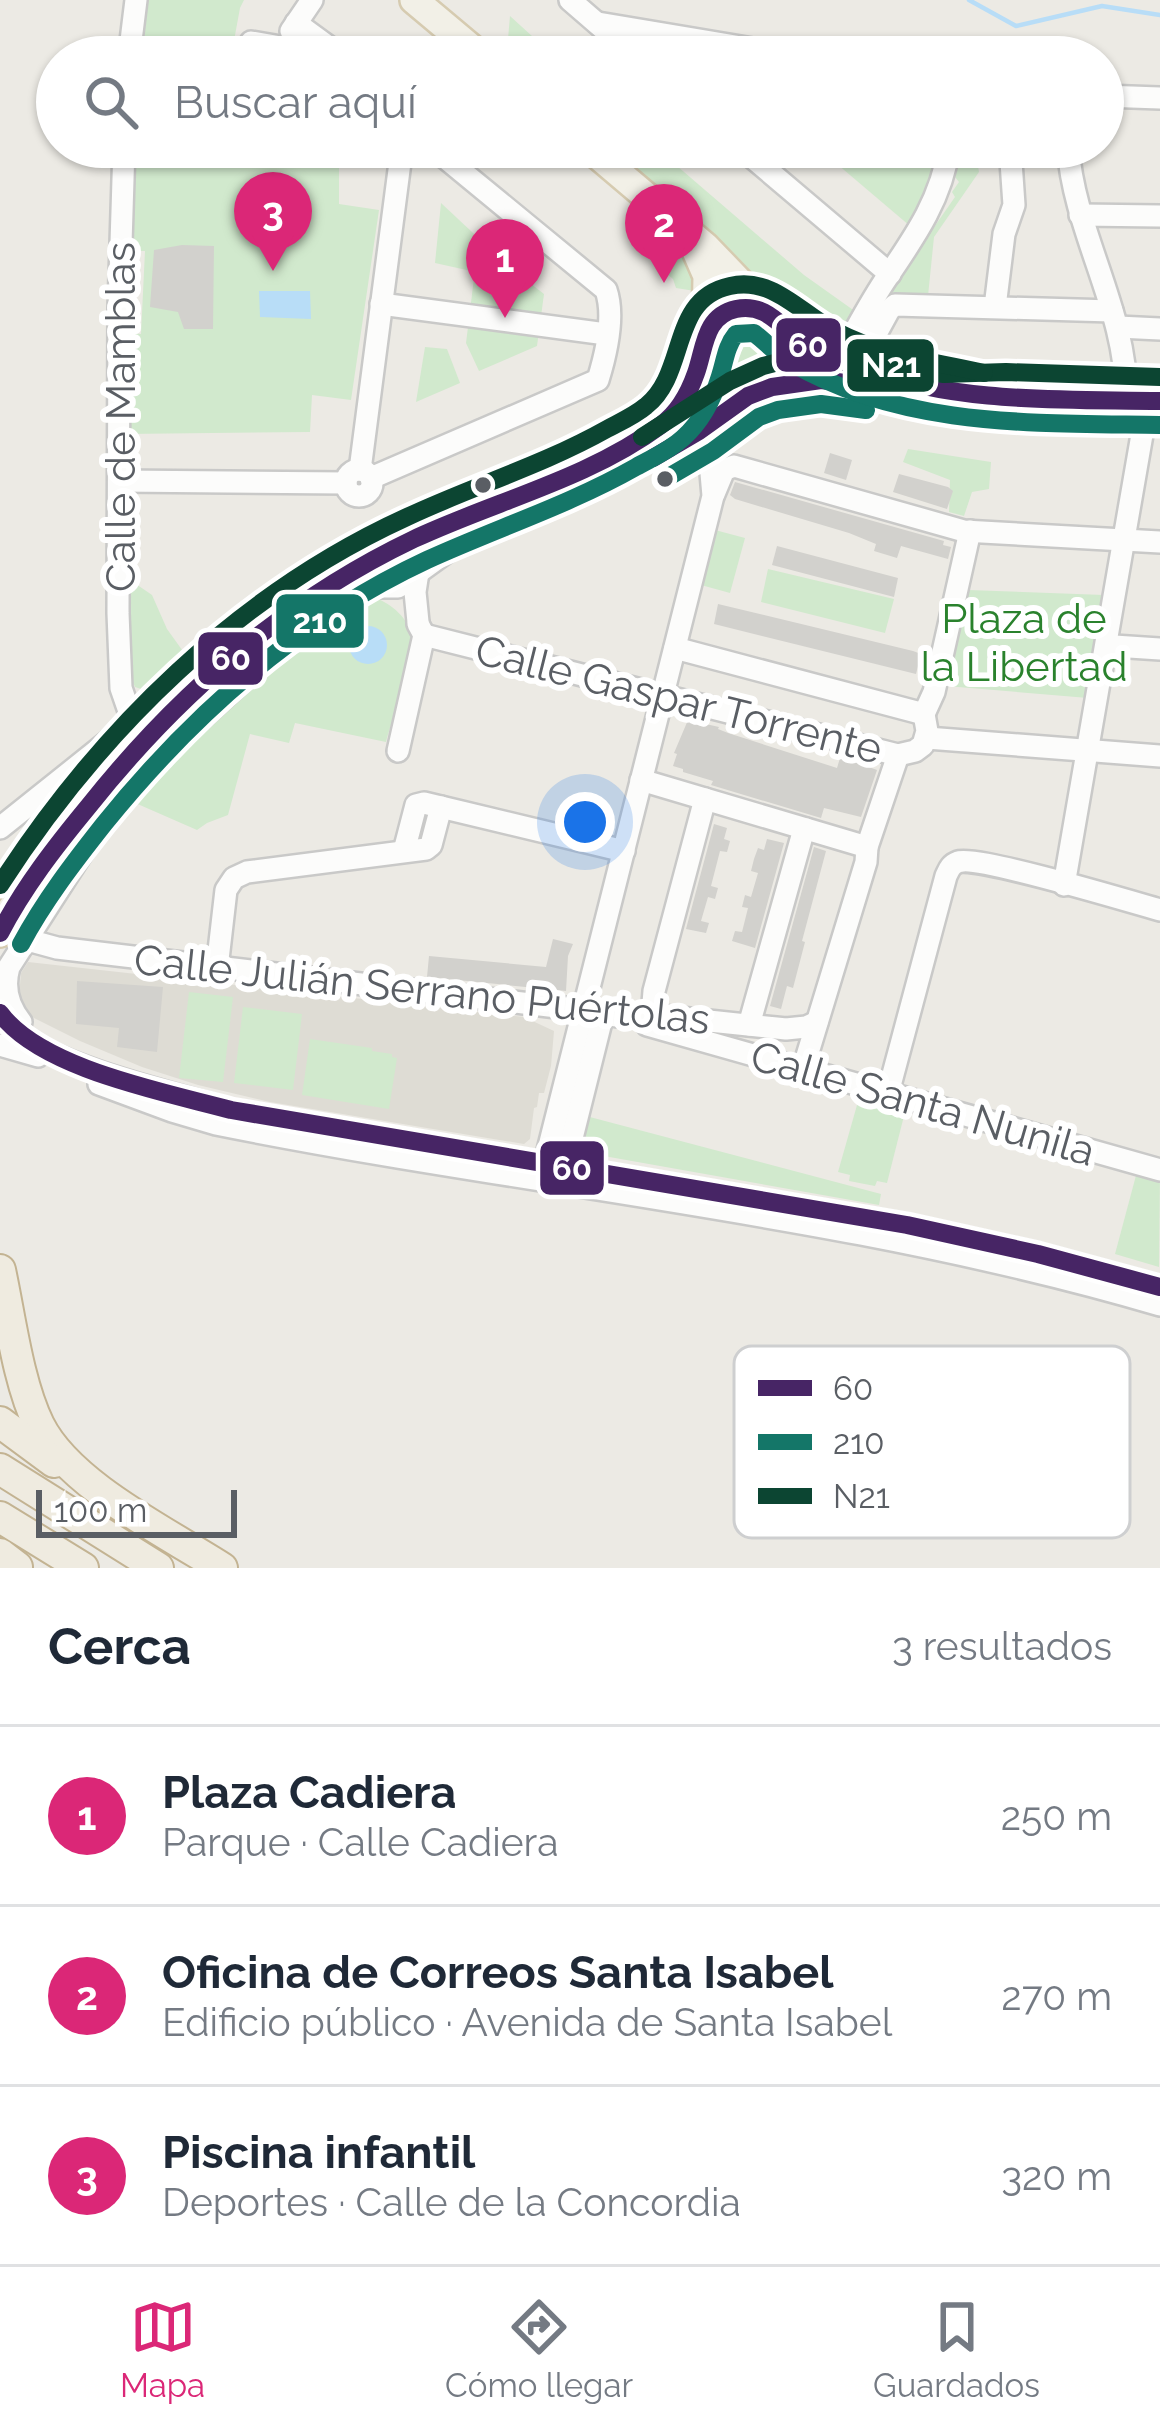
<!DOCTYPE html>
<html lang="es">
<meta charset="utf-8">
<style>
:root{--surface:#fff;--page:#f2f2f3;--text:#1f2937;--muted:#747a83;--line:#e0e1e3;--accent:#db2777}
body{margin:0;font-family:Raleway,sans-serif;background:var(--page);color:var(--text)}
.scale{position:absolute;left:36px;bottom:30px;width:201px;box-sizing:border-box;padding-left:12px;border:6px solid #5a5e64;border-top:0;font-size:33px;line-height:42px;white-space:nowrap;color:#5a5e64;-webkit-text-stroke:9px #fff;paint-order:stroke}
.you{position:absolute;left:585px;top:822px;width:42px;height:42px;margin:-30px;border:9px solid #fff;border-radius:50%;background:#1a73e8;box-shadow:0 0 0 18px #1a73e833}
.badge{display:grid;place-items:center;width:78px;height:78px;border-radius:50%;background:var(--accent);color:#fff;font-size:39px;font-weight:700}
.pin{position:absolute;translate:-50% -99px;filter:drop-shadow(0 3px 6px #0008)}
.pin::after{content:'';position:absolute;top:63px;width:42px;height:36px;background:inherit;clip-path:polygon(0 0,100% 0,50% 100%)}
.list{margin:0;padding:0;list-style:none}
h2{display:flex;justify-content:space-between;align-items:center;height:156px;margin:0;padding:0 48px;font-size:51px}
h2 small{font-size:39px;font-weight:400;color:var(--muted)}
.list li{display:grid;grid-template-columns:78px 1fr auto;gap:36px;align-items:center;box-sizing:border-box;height:180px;padding:0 48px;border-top:3px solid var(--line)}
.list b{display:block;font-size:45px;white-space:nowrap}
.list p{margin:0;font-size:39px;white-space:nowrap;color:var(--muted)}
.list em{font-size:39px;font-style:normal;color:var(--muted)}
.icon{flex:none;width:66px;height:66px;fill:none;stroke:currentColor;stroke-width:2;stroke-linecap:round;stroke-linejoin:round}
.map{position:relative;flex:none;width:1160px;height:1568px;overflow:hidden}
.search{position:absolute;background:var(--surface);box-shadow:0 3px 9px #0004;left:36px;right:36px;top:36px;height:132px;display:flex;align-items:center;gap:30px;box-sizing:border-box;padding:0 42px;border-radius:66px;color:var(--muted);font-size:45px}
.sheet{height:696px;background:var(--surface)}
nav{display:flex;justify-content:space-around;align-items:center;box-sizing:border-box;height:168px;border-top:3px solid var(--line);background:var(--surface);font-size:33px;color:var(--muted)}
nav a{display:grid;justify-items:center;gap:6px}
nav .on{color:var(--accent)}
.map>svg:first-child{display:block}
.education{fill:#dedcd4}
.green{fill:#d1e9cd}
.water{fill:#b8ddf7}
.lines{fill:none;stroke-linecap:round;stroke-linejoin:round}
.stream{stroke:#b8ddf7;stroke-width:4.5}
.building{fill:#d2d1cd}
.minor-casing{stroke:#c9c9c8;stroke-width:26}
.major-casing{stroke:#d6cbb0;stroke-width:32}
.highway-casing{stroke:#c3b392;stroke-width:34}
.minor{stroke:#fcfcfb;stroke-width:21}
.major{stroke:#f2f0e7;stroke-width:27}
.highway{stroke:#efebe0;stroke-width:30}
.bus-1-casing{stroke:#fff;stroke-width:27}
.bus-2-casing{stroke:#fff;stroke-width:27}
.bus-3-casing{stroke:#fff;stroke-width:27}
.bus-1{stroke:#472565;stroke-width:18}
.bus-2{stroke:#147668;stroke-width:18}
.bus-3{stroke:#0c4532;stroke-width:18}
.bus-dot{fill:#5a5e64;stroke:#fff;stroke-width:4.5}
.labels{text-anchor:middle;stroke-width:12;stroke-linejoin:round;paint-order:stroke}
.street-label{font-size:42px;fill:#5a5e64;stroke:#fff}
.park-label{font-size:42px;fill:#2a822d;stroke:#fff}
.key{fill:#fff;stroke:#cecfd0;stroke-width:3}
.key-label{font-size:33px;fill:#5a5e64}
.line-badge{stroke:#fff;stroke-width:4.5}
.badge-label{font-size:33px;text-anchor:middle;font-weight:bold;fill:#fff}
</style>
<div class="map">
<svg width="1160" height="1568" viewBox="0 0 1160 1568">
<rect width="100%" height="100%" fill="#eceae4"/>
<!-- education -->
<polygon class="education" points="28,962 524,1017 554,1031 551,1066 544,1093 539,1093 537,1107 534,1108 530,1139 524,1144 270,1102 198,1085 142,1067 80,1041 34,1018 25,1011 19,996 21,973"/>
<!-- green -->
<g class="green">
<polygon points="148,0 244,0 240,8 231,57 142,57"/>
<polygon points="510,16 555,57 504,57 493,47 508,39"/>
<polygon points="131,147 218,147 218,152 339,167 339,204 379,210 351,400 312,395 310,432 124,434 127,333 141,334 145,251 126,251"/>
<polygon points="608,147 655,147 804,275 856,312 839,332 823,344 798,333"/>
<polygon points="817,147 940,147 936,176 910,226"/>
<polygon points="959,147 975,147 979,172 934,237 928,296 893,295 891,289 955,197 952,192 959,182 955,177"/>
<polygon points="441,203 489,248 471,271 435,263"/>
<path d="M 651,221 C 678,236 696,259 695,291 L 676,288 L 673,279 L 635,247 L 634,239 Z"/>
<polygon points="499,259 544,294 537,346 479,371 466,343 474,278"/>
<polygon points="687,304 700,305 682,384 669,397 682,309"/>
<circle cx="745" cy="351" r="31"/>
<polygon points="425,347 447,349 460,383 416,402"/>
<polygon points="908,449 991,462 989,489 972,492 964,516 949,512 950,480 903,462"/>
<polygon points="715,530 745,538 730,593 701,585"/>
<polygon points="768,569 894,599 885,633 761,602"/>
<polygon points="133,582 152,595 167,629 195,668 176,687 144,690 135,687 129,674 123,583"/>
<polygon points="968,590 1104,595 1088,698 946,686"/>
<path d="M 374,597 C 391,604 410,618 411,638 C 413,657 392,720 386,742 L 295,723 L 289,743 L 250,734 L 228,815 L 207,823 L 197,830 L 133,802 L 154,775 L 253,679 L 361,601 Z"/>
<polygon points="189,992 233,997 223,1082 179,1078"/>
<polygon points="243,1007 302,1014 293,1090 234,1083"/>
<polygon points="310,1039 372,1048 372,1051 392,1054 392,1057 397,1058 389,1109 302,1095"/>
<polygon points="861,1091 907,1104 887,1183 877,1181 875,1186 849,1181 850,1175 838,1172"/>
<polygon points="586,1116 881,1194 879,1205 587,1153 576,1121"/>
<polygon points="1138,1168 1160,1174 1159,1267 1115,1254"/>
</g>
<!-- water -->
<g class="water">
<polygon points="259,291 310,291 311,319 260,317"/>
<circle cx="368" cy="645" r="19"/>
</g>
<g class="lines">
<!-- stream -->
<polyline class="stream" points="969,0 1016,26 1102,6 1160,15"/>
</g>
<!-- building -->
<g class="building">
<polygon points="182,245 214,246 213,329 184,329 178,312 150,307 154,250"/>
<polygon points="830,453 852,460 846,480 824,473"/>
<polygon points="899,474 948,487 953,491 947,509 893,492"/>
<polygon points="735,482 944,541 943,545 951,547 948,559 901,546 897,558 874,551 876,544 849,533 735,499 730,495"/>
<polygon points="777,546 898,578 894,597 772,565"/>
<polygon points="718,604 913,651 921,654 916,674 714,624"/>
<polygon points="688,720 719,727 718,729 728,733 837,768 840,758 867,764 866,766 877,770 861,817 824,808 821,818 711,785 713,781 683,772 683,769 673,766 677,754 674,753"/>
<polygon points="714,824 727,828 724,839 730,841 727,852 720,851 711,886 718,888 715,899 708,897 701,921 709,923 706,933 686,929"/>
<polygon points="767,839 784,843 755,948 732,941 735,931 742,932 748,908 742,907 745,895 751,897 758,873 751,871 754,859 758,848 764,850"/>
<polygon points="814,847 826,851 802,941 805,942 793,988 787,986 781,1009 770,1006"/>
<polygon points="553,939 573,944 568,956 566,991 427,977 429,956 546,967"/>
<polygon points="77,981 163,987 157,1052 117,1047 119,1028 76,1024"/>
</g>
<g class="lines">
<defs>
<g id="minor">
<polyline points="570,0 636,57"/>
<polyline points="296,23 337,53"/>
<polyline points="598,23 800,57"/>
<polyline points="291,31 312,0"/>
<polyline points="251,42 327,55 335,51"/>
<polyline points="129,57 136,0"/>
<polyline points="1103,96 1160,98"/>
<polyline points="124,147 119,308 118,613 121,688 131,717 147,733"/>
<polyline points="740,147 890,274"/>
<path d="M 1068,147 C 1074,234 1128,311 1126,400"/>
<polyline points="1080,215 1160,216"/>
<polyline points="381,304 606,334"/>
<polyline points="995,307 1004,234 1014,205 1010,147"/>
<polyline points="1118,327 1160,329"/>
<path d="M 839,359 C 855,332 870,302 888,276 C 916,235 942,197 949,147"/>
<polyline points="858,367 889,310 895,305 1112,311"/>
<circle cx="359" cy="483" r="13"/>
<polyline points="360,470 402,147"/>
<path d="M 371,478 L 598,380 C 606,354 615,316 606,290 L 432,147"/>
<polyline points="119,481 346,483"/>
<polyline points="714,494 724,470 734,466 964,531 1160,542"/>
<path d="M 365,573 C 361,539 384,525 414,536 L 421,553 L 415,592 L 418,622"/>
<polyline points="351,591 377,587 398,587 466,538 658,456"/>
<polyline points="424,635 898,755 915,751 923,745 927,731 924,714"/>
<polyline points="1114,646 1160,649"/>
<polyline points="675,648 924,714"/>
<polyline points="924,714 934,692 970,531"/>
<polyline points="927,738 1160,756"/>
<polyline points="398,751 424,635 418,624"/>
<polyline points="641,780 867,847"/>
<polyline points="0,828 115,736"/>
<polyline points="404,851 416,805 424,803 624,851"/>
<polyline points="1064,885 1148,400"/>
<polyline points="29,936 35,942 57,948 565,1008 617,1016 652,1015 786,1029 806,1027 817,1022"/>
<polyline points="217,968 226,890 234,878 247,872 426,849 431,845 441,807"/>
<path d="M 0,1013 C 7,1023 15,1033 26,1040 C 80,1072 170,1093 231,1110 L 907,1225 L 1038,1254 L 1160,1287"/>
<polyline points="652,1015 654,991 705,799"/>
<path d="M 21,1022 C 8,1006 3,988 9,967 L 107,814 L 153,762 L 269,657 L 361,589"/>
<polyline points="647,1025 1160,1170"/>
<polyline points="749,1025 802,836 806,829"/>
<polyline points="0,1045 38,1056"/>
<polyline points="803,1069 866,862 867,847 898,755"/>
<path d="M 99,1084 L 172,1111 L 216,1124 C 530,1187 852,1214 1160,1305"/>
<path d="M 888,1093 L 946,876 C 949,870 950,865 958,862 C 975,855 1132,902 1160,910"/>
<polyline points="557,1171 565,1166 603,1014"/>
<polyline points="542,1174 713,496 711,473 699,431 694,379"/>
</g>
<g id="major">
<polyline points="414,0 482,57"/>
<path d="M 588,147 L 706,247 L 778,322 C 825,379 722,437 701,354"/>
<polyline points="693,244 707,276 706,332"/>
<polyline points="784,330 811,346 880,375"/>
<polyline points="772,387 832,380 940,398 978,396 1160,401"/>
<path d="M 630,443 C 650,433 669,423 681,403 C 690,389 696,375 699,359 C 701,350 701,340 706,332 C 719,306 747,304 771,315"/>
<polyline points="0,933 12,908 50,855 111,775 147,733 225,660 289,611 339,578 433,531 604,459 673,445 748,396"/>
</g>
<g id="highway">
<path d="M 0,1270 C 10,1316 18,1383 39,1425 C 69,1485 166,1532 222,1568"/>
<polyline points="0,1422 54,1462"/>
<polyline points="0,1469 158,1568"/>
<polyline points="0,1517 83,1568"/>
<polyline points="0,1554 17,1567"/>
</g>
</defs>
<!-- minor casing -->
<use href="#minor" class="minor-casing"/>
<!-- major casing -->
<use href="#major" class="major-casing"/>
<!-- highway casing -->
<use href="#highway" class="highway-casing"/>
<!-- minor -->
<use href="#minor" class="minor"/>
<!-- major -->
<use href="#major" class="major"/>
<!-- highway -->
<use href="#highway" class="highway"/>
<defs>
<g id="bus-1">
<polyline points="653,458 699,431 748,396 772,387 821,380 869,386"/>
<path d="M 0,933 C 24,887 55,847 88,807 C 177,695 284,601 414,539 C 495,501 588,479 661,425 C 678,413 689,393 696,373 C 705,348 704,316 736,309 C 768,302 782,330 806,344 C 825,354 844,362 864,369 C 959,404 1060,399 1160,401"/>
<path d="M 0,1013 C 41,1069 165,1092 231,1110 L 907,1225 L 1038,1254 L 1160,1287"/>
</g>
<g id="bus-2">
<polyline points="665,479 713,451 759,417 778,410 821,404 866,410"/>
<path d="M 21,944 C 44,901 74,862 104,824 C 193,714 298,620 427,560 C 497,528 569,505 636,467 C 652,458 669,451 683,438 C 701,422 713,399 720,376 C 725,361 726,346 736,334 L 754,333 C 766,342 776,354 790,362 C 902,428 1034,423 1160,425"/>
</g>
<g id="bus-3">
<polyline points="642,437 730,381 763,366 790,359 837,357 944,374 1006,372 1160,377"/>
<path d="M 0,885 C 100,730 238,594 407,517 C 473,486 543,465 607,429 C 620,422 634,416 646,406 C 688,373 669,299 730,286 C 773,276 801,314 835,331 C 888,358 928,360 984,373"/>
</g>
</defs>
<!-- bus-1 casing -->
<use href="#bus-1" class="bus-1-casing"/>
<!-- bus-2 casing -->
<use href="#bus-2" class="bus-2-casing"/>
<!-- bus-3 casing -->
<use href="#bus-3" class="bus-3-casing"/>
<!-- bus-1 -->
<use href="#bus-1" class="bus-1"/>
<!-- bus-2 -->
<use href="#bus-2" class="bus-2"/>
<!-- bus-3 -->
<use href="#bus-3" class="bus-3"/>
</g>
<!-- markers -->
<g class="bus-dot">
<circle cx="665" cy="479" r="10"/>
<circle cx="483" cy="485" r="10"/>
</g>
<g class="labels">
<!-- street labels -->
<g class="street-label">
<text transform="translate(120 417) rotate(-90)" y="15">Calle de Mamblas</text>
<text transform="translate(679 699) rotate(14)" y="15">Calle Gaspar Torrente</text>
<text transform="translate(422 989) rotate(6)" y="15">Calle Julián Serrano Puértolas</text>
<text transform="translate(923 1103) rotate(16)" y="15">Calle Santa Nunila</text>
</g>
<!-- park labels -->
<g class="park-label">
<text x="1024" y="633">Plaza de<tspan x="1024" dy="48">la Libertad</tspan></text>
</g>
</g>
<!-- legend -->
<rect x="734" y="1346" width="396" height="192" rx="18" class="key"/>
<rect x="758" y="1380" width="54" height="16" fill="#472565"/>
<rect x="758" y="1434" width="54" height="16" fill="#147668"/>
<rect x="758" y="1488" width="54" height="16" fill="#0c4532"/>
<g class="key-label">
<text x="833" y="1400">60</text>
<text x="833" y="1454">210</text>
<text x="833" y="1508">N21</text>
</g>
<g class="line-badge">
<rect x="774" y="316" width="69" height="58" rx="12" fill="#472565"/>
<rect x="845" y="337" width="91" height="57" rx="12" fill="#0c4532"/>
<rect x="274" y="592" width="92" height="58" rx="12" fill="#147668"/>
<rect x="196" y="630" width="69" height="57" rx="12" fill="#472565"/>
<rect x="538" y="1139" width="68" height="58" rx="12" fill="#472565"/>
</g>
<g class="badge-label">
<text x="808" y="357">60</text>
<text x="891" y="377">N21</text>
<text x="320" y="633">210</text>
<text x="231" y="670">60</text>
<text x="572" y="1180">60</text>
</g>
</svg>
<div class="scale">100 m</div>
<div class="you"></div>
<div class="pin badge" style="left:505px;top:318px">1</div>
<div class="pin badge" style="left:664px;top:283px">2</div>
<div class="pin badge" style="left:273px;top:271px">3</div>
<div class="search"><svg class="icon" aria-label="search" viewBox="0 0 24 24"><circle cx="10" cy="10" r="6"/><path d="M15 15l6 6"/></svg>Buscar aquí</div>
</div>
<section class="sheet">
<h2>Cerca<small>3 resultados</small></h2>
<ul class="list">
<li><span class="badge">1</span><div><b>Plaza Cadiera</b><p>Parque · Calle Cadiera</p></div><em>250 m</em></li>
<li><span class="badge">2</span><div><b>Oficina de Correos Santa Isabel</b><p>Edificio público · Avenida de Santa Isabel</p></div><em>270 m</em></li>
<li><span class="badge">3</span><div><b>Piscina infantil</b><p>Deportes · Calle de la Concordia</p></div><em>320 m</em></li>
</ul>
</section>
<nav>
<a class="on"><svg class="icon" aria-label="map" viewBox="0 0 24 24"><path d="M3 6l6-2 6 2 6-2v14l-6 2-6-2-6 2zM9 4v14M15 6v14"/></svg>Mapa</a>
<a><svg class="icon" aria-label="directions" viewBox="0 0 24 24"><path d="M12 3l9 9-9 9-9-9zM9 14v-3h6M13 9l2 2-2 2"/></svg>Cómo llegar</a>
<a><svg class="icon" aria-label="saved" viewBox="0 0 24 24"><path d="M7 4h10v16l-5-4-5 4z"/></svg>Guardados</a>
</nav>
